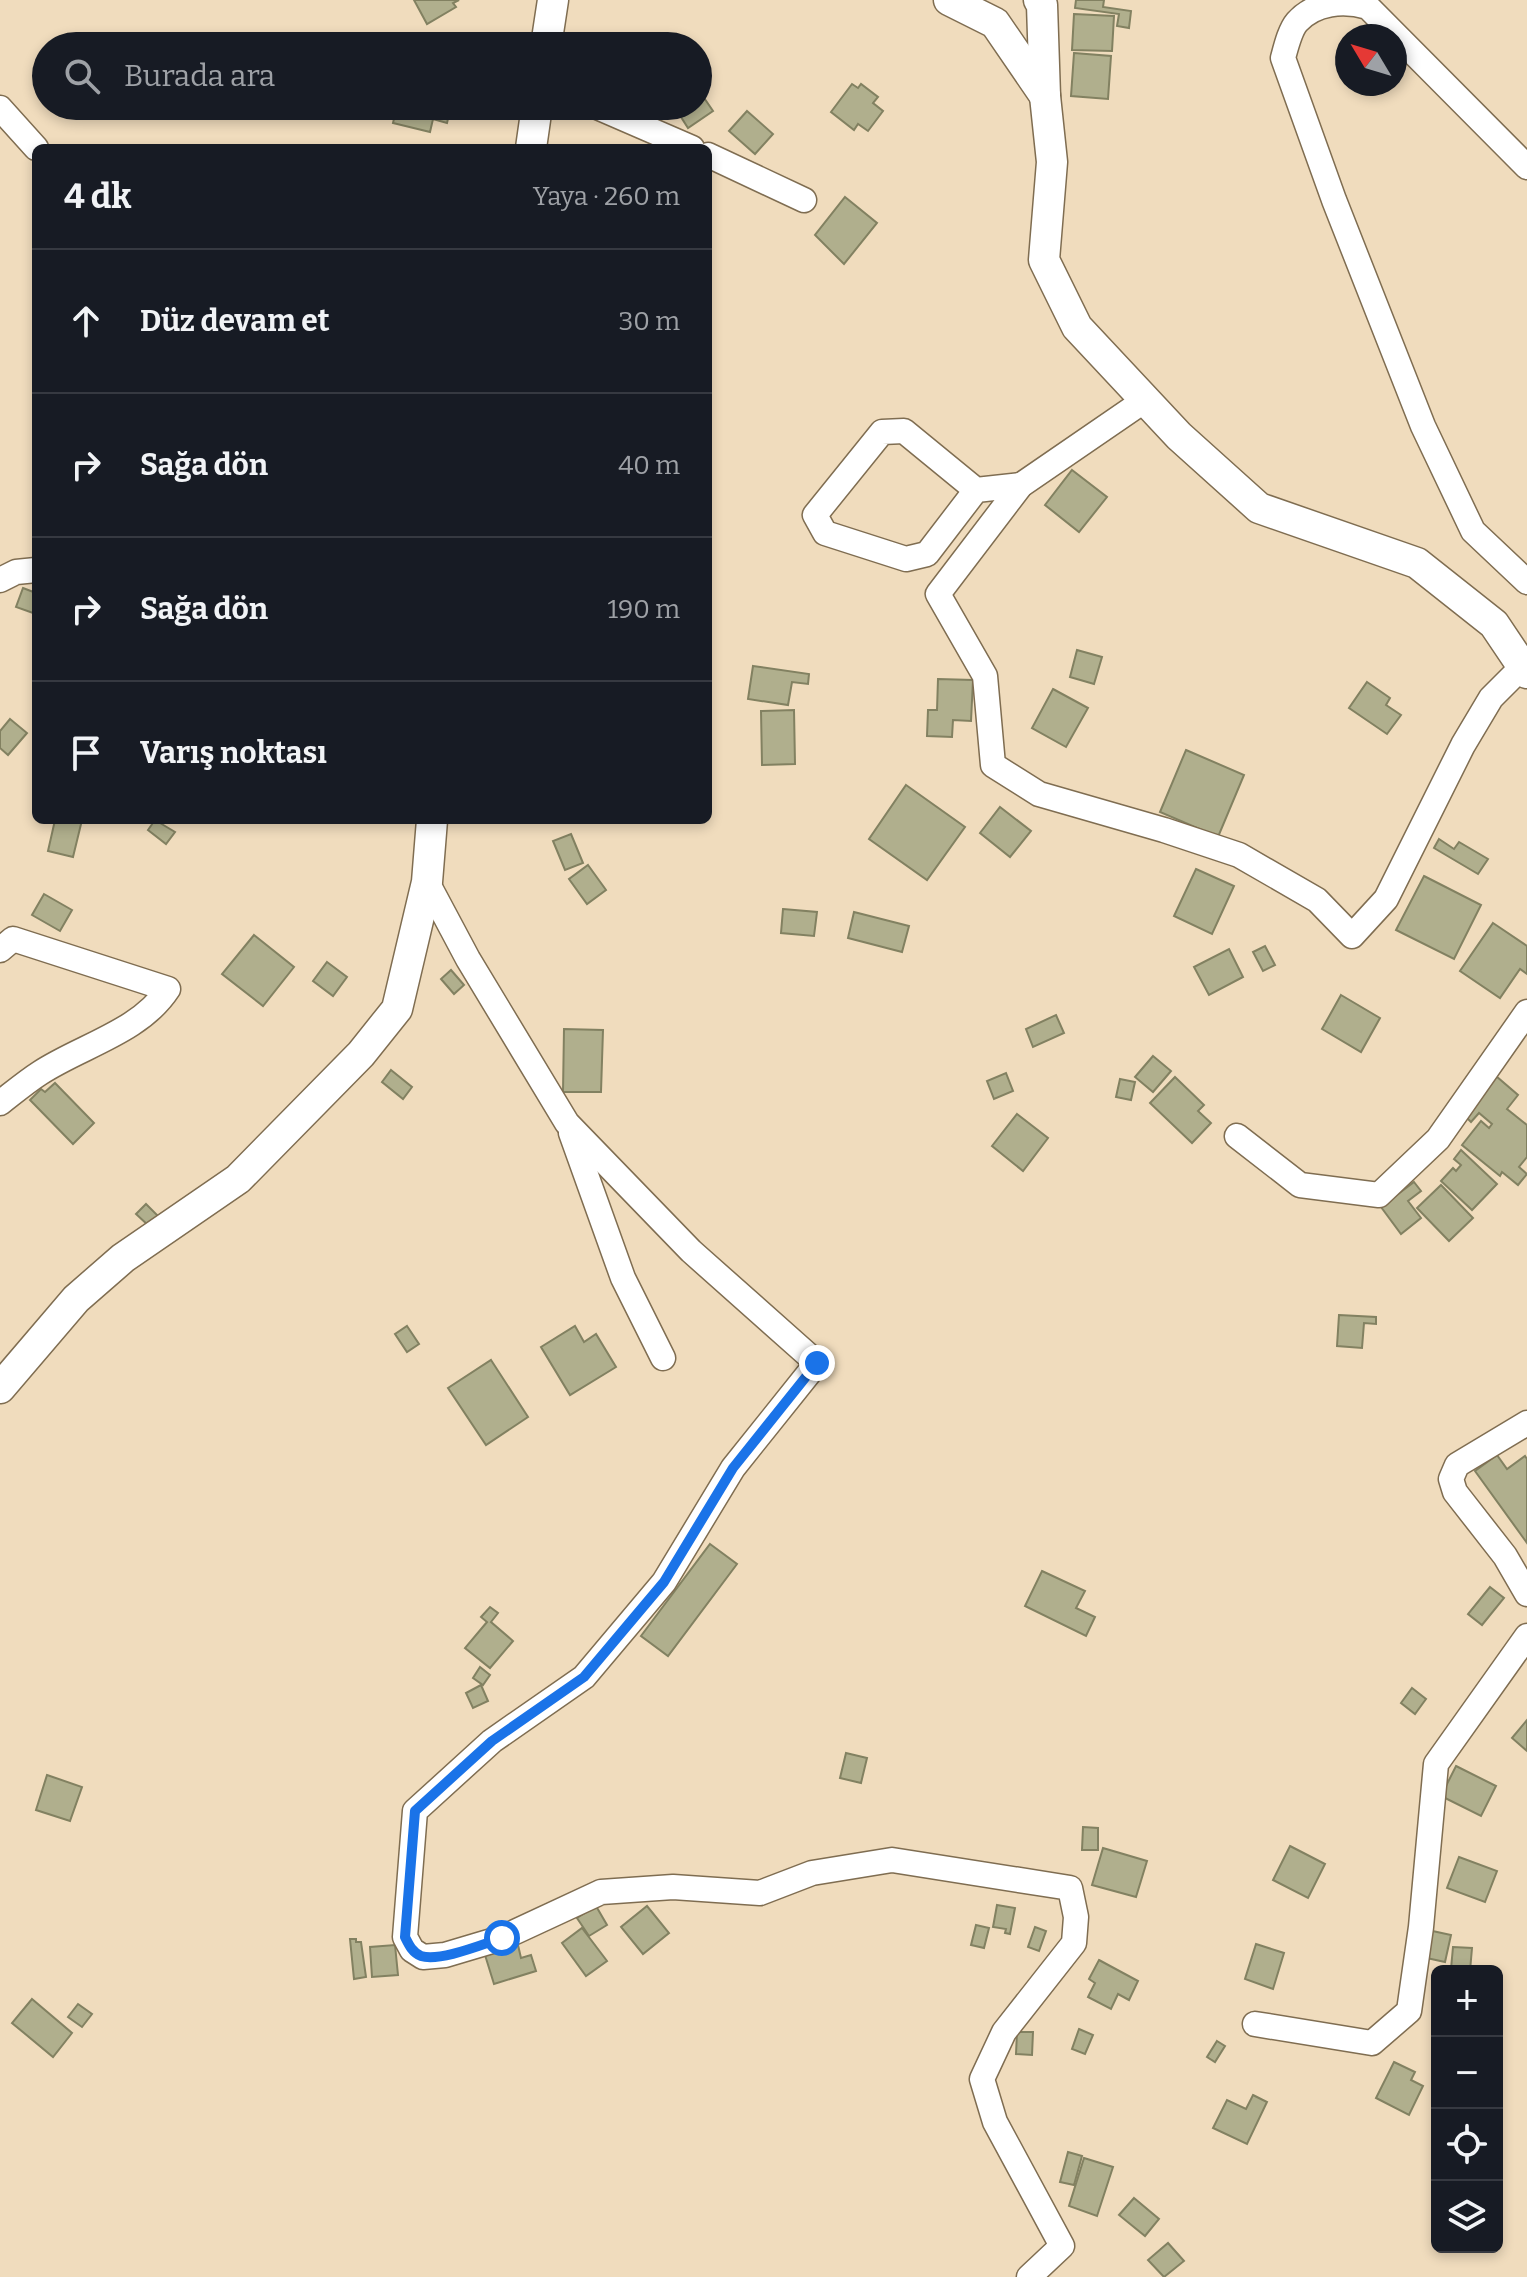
<!DOCTYPE html>
<html lang="tr">
<meta charset="utf-8">
<style>
:root{--surface:#171b24;--page:#242831;--text:#f1f3f6;--muted:#9ea1a6;--line:#363941}
body{margin:0;font-family:Bitter,serif;background:var(--page);color:var(--text)}
.controls{position:absolute;right:24px;bottom:24px;display:grid;overflow:hidden;border-radius:12px;box-shadow:0 4px 12px #0003}
.controls button{width:72px;height:72px;display:grid;place-items:center;padding:0;border:0;border-bottom:2px solid var(--line);background:var(--surface);color:var(--text);font:40px sans-serif}
.compass{position:absolute;left:1335px;top:24px;width:72px;height:72px;border-radius:50%;background:var(--surface);box-shadow:0 4px 12px #0003;rotate:308deg}
.stop{position:absolute;width:24px;height:24px;margin:-18px;border:6px solid #1a73e8;border-radius:50%;background:#fff}
.stop.end{background:#1a73e8;border-color:#fff;box-shadow:0 2px 8px #0008}
.list{margin:0;padding:0;list-style:none}
h2{display:flex;justify-content:space-between;align-items:center;height:104px;margin:0;padding:0 32px;font-size:34px}
h2 small{font-size:26px;font-weight:400;color:var(--muted)}
.list li{display:grid;grid-template-columns:52px 1fr auto;gap:24px;align-items:center;box-sizing:border-box;height:144px;padding:0 32px;border-top:2px solid var(--line)}
.list b{display:block;font-size:30px;white-space:nowrap}
.list em{font-size:26px;font-style:normal;color:var(--muted)}
.icon{flex:none;width:44px;height:44px;fill:none;stroke:currentColor;stroke-width:2;stroke-linecap:round;stroke-linejoin:round}
.map{position:relative;flex:none;width:1527px;height:2277px;overflow:hidden}
.search{position:absolute;background:var(--surface);box-shadow:0 4px 12px #0003;left:32px;top:32px;width:680px;height:88px;display:flex;align-items:center;gap:20px;box-sizing:border-box;padding:0 28px;border-radius:44px;color:var(--muted);font-size:30px}
.panel{position:absolute;background:var(--surface);box-shadow:0 4px 12px #0003;left:32px;top:144px;width:680px;height:680px;border-radius:12px}
.map>svg:first-child{display:block}
.building{fill:#b0af8d;stroke:#828161;stroke-width:2}
.lines{fill:none;stroke-linecap:round;stroke-linejoin:round}
.minor-casing{stroke:#7f6d51;stroke-width:27}
.tertiary-casing{stroke:#7f6d51;stroke-width:33}
.minor{stroke:#fff;stroke-width:24}
.tertiary{stroke:#fff;stroke-width:30}
.route{stroke:#1a73e8;stroke-width:10}
</style>
<div class="map">
<svg width="1527" height="2277" viewBox="0 0 1527 2277">
<rect width="100%" height="100%" fill="#f0dcbd"/>
<!-- building -->
<g class="building">
<polygon points="414,0 459,0 453,3 456,7 427,24"/>
<polygon points="1076,0 1104,0 1103,7 1131,11 1129,28 1117,26 1119,14 1075,8"/>
<polygon points="1074,14 1114,16 1112,51 1072,50"/>
<polygon points="1074,53 1111,56 1108,99 1071,96"/>
<polygon points="852,84 858,88 861,84 878,97 873,103 883,111 868,131 858,124 854,130 831,112"/>
<polygon points="698,89 713,111 688,128 674,106 698,106"/>
<polygon points="397,106 451,106 447,123 433,119 430,132 393,123"/>
<polygon points="747,111 773,134 755,154 729,131"/>
<polygon points="845,197 877,223 844,264 815,235"/>
<polygon points="1072,470 1107,497 1079,532 1045,505"/>
<polygon points="23,588 36,593 36,614 16,607"/>
<polygon points="1077,650 1102,657 1094,684 1070,677"/>
<polygon points="753,666 809,674 808,684 792,682 788,705 748,699"/>
<polygon points="938,679 973,680 971,721 953,720 952,737 927,736 928,710 937,710"/>
<polygon points="1367,682 1390,698 1386,705 1401,715 1387,734 1349,708"/>
<polygon points="1053,689 1088,708 1066,747 1032,728"/>
<polygon points="794,710 795,764 762,765 761,711"/>
<polygon points="10,719 27,733 8,755 0,748 0,731"/>
<polygon points="1186,750 1244,775 1218,837 1160,812"/>
<polygon points="906,785 965,827 927,880 869,839"/>
<polygon points="1000,807 1031,831 1010,857 980,833"/>
<polygon points="55,820 82,820 73,857 48,851"/>
<polygon points="155,820 175,832 166,844 148,830"/>
<polygon points="571,834 583,863 565,870 553,841"/>
<polygon points="1439,839 1454,849 1459,842 1488,859 1478,874 1434,848"/>
<polygon points="588,865 606,890 587,904 569,879"/>
<polygon points="1196,869 1234,886 1212,934 1174,916"/>
<polygon points="1424,876 1481,905 1454,959 1396,930"/>
<polygon points="44,894 72,910 60,931 32,915"/>
<polygon points="783,909 817,912 814,936 781,933"/>
<polygon points="854,912 909,926 902,952 848,938"/>
<polygon points="1493,923 1527,946 1527,974 1520,969 1500,998 1460,971"/>
<polygon points="254,935 294,967 263,1006 222,974"/>
<polygon points="1265,946 1275,965 1263,971 1253,952"/>
<polygon points="1229,949 1243,977 1209,995 1194,967"/>
<polygon points="327,962 347,977 333,996 313,981"/>
<polygon points="451,970 464,985 454,994 441,979"/>
<polygon points="1341,995 1380,1018 1361,1052 1322,1029"/>
<polygon points="1056,1015 1064,1033 1033,1047 1026,1029"/>
<polygon points="564,1029 603,1030 601,1092 563,1092"/>
<polygon points="1153,1056 1171,1071 1153,1092 1135,1077"/>
<polygon points="391,1070 412,1087 403,1099 382,1082"/>
<polygon points="1006,1073 1013,1091 994,1099 987,1081"/>
<polygon points="1496,1076 1518,1095 1507,1109 1527,1125 1527,1157 1519,1167 1527,1174 1518,1185 1502,1172 1500,1176 1462,1145 1481,1121 1489,1128 1492,1124 1479,1113 1471,1122 1464,1115"/>
<polygon points="1175,1077 1204,1105 1198,1111 1211,1123 1192,1143 1150,1103"/>
<polygon points="1120,1079 1135,1082 1131,1100 1116,1097"/>
<polygon points="55,1083 94,1123 73,1144 30,1100 41,1089 45,1092"/>
<polygon points="1017,1114 1048,1138 1023,1171 992,1146"/>
<polygon points="1461,1150 1497,1184 1472,1210 1441,1181 1453,1168 1456,1171 1461,1165 1454,1159"/>
<polygon points="1414,1182 1421,1191 1408,1201 1421,1218 1401,1234 1381,1207"/>
<polygon points="1441,1185 1473,1218 1449,1241 1417,1208"/>
<polygon points="146,1204 158,1216 149,1226 136,1214"/>
<polygon points="1339,1315 1376,1317 1376,1324 1364,1323 1362,1348 1337,1346"/>
<polygon points="407,1326 419,1344 407,1352 395,1334"/>
<polygon points="575,1326 584,1342 596,1334 616,1367 570,1395 541,1347"/>
<polygon points="491,1360 528,1417 486,1445 448,1388"/>
<polygon points="1497,1455 1507,1469 1525,1456 1527,1459 1527,1543 1475,1471"/>
<polygon points="710,1544 737,1564 668,1656 641,1636"/>
<polygon points="1042,1571 1085,1591 1076,1608 1095,1617 1086,1636 1025,1606"/>
<polygon points="1490,1587 1504,1598 1482,1625 1468,1614"/>
<polygon points="490,1607 498,1613 491,1622 513,1641 490,1668 465,1648 487,1622 481,1617"/>
<polygon points="480,1667 490,1675 483,1685 473,1678"/>
<polygon points="481,1685 488,1701 473,1708 466,1693"/>
<polygon points="1412,1688 1426,1699 1415,1714 1401,1703"/>
<polygon points="1527,1720 1527,1751 1512,1738"/>
<polygon points="846,1753 867,1758 861,1783 840,1778"/>
<polygon points="1456,1766 1496,1786 1481,1816 1441,1796"/>
<polygon points="47,1775 82,1787 70,1821 36,1810"/>
<polygon points="1083,1827 1098,1828 1098,1850 1082,1850"/>
<polygon points="1290,1846 1325,1864 1308,1898 1273,1880"/>
<polygon points="1103,1848 1147,1861 1136,1897 1092,1885"/>
<polygon points="1459,1857 1497,1871 1485,1902 1447,1888"/>
<polygon points="997,1905 1015,1908 1010,1934 1005,1933 1006,1929 993,1927"/>
<polygon points="596,1906 607,1925 589,1936 577,1918"/>
<polygon points="647,1906 669,1933 643,1954 621,1927"/>
<polygon points="976,1925 989,1928 984,1948 971,1945"/>
<polygon points="1035,1927 1046,1931 1039,1951 1028,1947"/>
<polygon points="582,1928 607,1961 586,1976 562,1943"/>
<polygon points="1428,1930 1451,1935 1445,1962 1422,1957"/>
<polygon points="350,1939 356,1939 356,1942 361,1942 366,1977 354,1979"/>
<polygon points="1256,1944 1284,1953 1273,1989 1245,1979"/>
<polygon points="395,1945 398,1975 372,1977 370,1947"/>
<polygon points="518,1945 521,1958 531,1955 536,1971 494,1984 485,1955"/>
<polygon points="1453,1947 1472,1948 1470,1971 1451,1969"/>
<polygon points="1099,1960 1138,1981 1129,2000 1118,1994 1111,2009 1088,1997 1095,1983 1089,1979"/>
<polygon points="32,1999 72,2033 53,2057 12,2023"/>
<polygon points="78,2004 92,2014 82,2027 68,2017"/>
<polygon points="1079,2029 1093,2035 1085,2054 1072,2049"/>
<polygon points="1017,2032 1033,2032 1032,2055 1016,2054"/>
<polygon points="1217,2041 1225,2046 1215,2062 1207,2057"/>
<polygon points="1394,2062 1415,2072 1411,2080 1423,2086 1409,2115 1376,2098"/>
<polygon points="1253,2095 1267,2102 1247,2144 1213,2128 1227,2100 1246,2109"/>
<polygon points="1068,2152 1082,2156 1074,2185 1060,2182"/>
<polygon points="1084,2158 1113,2167 1097,2216 1069,2206"/>
<polygon points="1134,2198 1159,2219 1145,2236 1119,2215"/>
<polygon points="1168,2243 1184,2261 1164,2277 1148,2260"/>
</g>
<g class="lines">
<defs>
<g id="minor">
<polyline points="595,106 692,148"/>
<polyline points="0,108 36,148"/>
<polyline points="708,155 804,200"/>
<path d="M 1527,167 L 1368,7 C 1344,0 1315,2 1297,22 C 1290,30 1286,47 1283,58 L 1334,200 L 1423,426 L 1473,531 L 1527,582"/>
<polyline points="1145,400 1021,485 938,594 985,676 993,765 1039,794 1164,830 1239,855 1317,900 1352,936 1386,899 1463,745 1491,698 1527,662"/>
<polyline points="976,490 927,554 906,559 825,533 815,515 882,432 904,431 976,490 1021,485"/>
<polyline points="0,580 16,572 36,570"/>
<polyline points="427,882 468,959 567,1123 691,1251 817,1363 733,1468 664,1582 584,1677 492,1741 415,1811 405,1937 412,1950 423,1957 445,1955 502,1938 601,1892 673,1887 760,1893 812,1873 892,1860 1070,1888 1076,1917 1074,1943 1004,2032 982,2079 995,2122 1062,2246 1029,2277"/>
<path d="M 0,950 L 13,939 L 168,989 C 140,1032 81,1046 40,1073 C 26,1082 13,1093 0,1103"/>
<polyline points="571,1133 623,1278 663,1358"/>
<polyline points="1237,1136 1300,1185 1379,1195 1438,1139 1527,1012"/>
<polyline points="1527,1423 1457,1465 1451,1479 1455,1492 1505,1556 1527,1594"/>
<polyline points="1255,2024 1372,2043 1409,2011 1421,1927 1436,1764 1527,1636"/>
</g>
<g id="tertiary">
<polyline points="949,0 995,23 1045,96"/>
<polyline points="1039,0 1042,5 1045,96 1052,162 1044,260 1077,327 1179,436 1259,508 1417,563 1494,624 1527,673"/>
<polyline points="546,46 553,0"/>
<polyline points="531,148 537,106"/>
<polyline points="0,1388 76,1299 123,1258 238,1179 361,1054 397,1009 427,882 432,820"/>
</g>
</defs>
<!-- minor casing -->
<use href="#minor" class="minor-casing"/>
<!-- tertiary casing -->
<use href="#tertiary" class="tertiary-casing"/>
<!-- minor -->
<use href="#minor" class="minor"/>
<!-- tertiary -->
<use href="#tertiary" class="tertiary"/>
</g>
<g class="lines">
<!-- route -->
<path class="route" d="M 502,1938 C 483,1944 440,1962 421,1956 C 412,1952 409,1945 405,1937 L 415,1811 L 492,1741 L 584,1677 L 664,1582 L 733,1468 L 817,1363"/>
</g>
</svg>
<div class="controls">
<button>+</button>
<button>−</button>
<button><svg class="icon" aria-label="locate" viewBox="0 0 24 24"><circle cx="12" cy="12" r="6"/><path d="M12 2v4M12 18v4M2 12h4M18 12h4"/></svg></button>
<button><svg class="icon" aria-label="layers" viewBox="0 0 24 24"><path d="M12 4l9 5-9 5-9-5zM3 14l9 5 9-5"/></svg></button>
</div>
<svg class="compass" viewBox="-18 -18 36 36"><path d="M0-13l5 13h-10z" fill="#e53935"/><path d="M0 13l5-13h-10z" fill="#9ea1a6"/></svg>
<div class="stop" style="left:502px;top:1938px"></div>
<div class="stop end" style="left:817px;top:1363px"></div>
<div class="search"><svg class="icon" aria-label="search" viewBox="0 0 24 24"><circle cx="10" cy="10" r="6"/><path d="M15 15l6 6"/></svg>Burada ara</div>
<section class="panel">
<h2>4 dk<small>Yaya · 260 m</small></h2>
<ul class="list">
<li><svg class="icon" aria-label="ahead" viewBox="0 0 24 24"><path d="M12 20V5M6 11l6-6 6 6"/></svg><div><b>Düz devam et</b></div><em>30 m</em></li>
<li><svg class="icon" aria-label="right" viewBox="0 0 24 24"><path d="M7 20v-9h11M14 6l5 5-5 5"/></svg><div><b>Sağa dön</b></div><em>40 m</em></li>
<li><svg class="icon" aria-label="right" viewBox="0 0 24 24"><path d="M7 20v-9h11M14 6l5 5-5 5"/></svg><div><b>Sağa dön</b></div><em>190 m</em></li>
<li><svg class="icon" aria-label="arrive" viewBox="0 0 24 24"><path d="M6 21V4h12l-3 4 3 4H6"/></svg><div><b>Varış noktası</b></div></li>
</ul>
</section>
</div>
